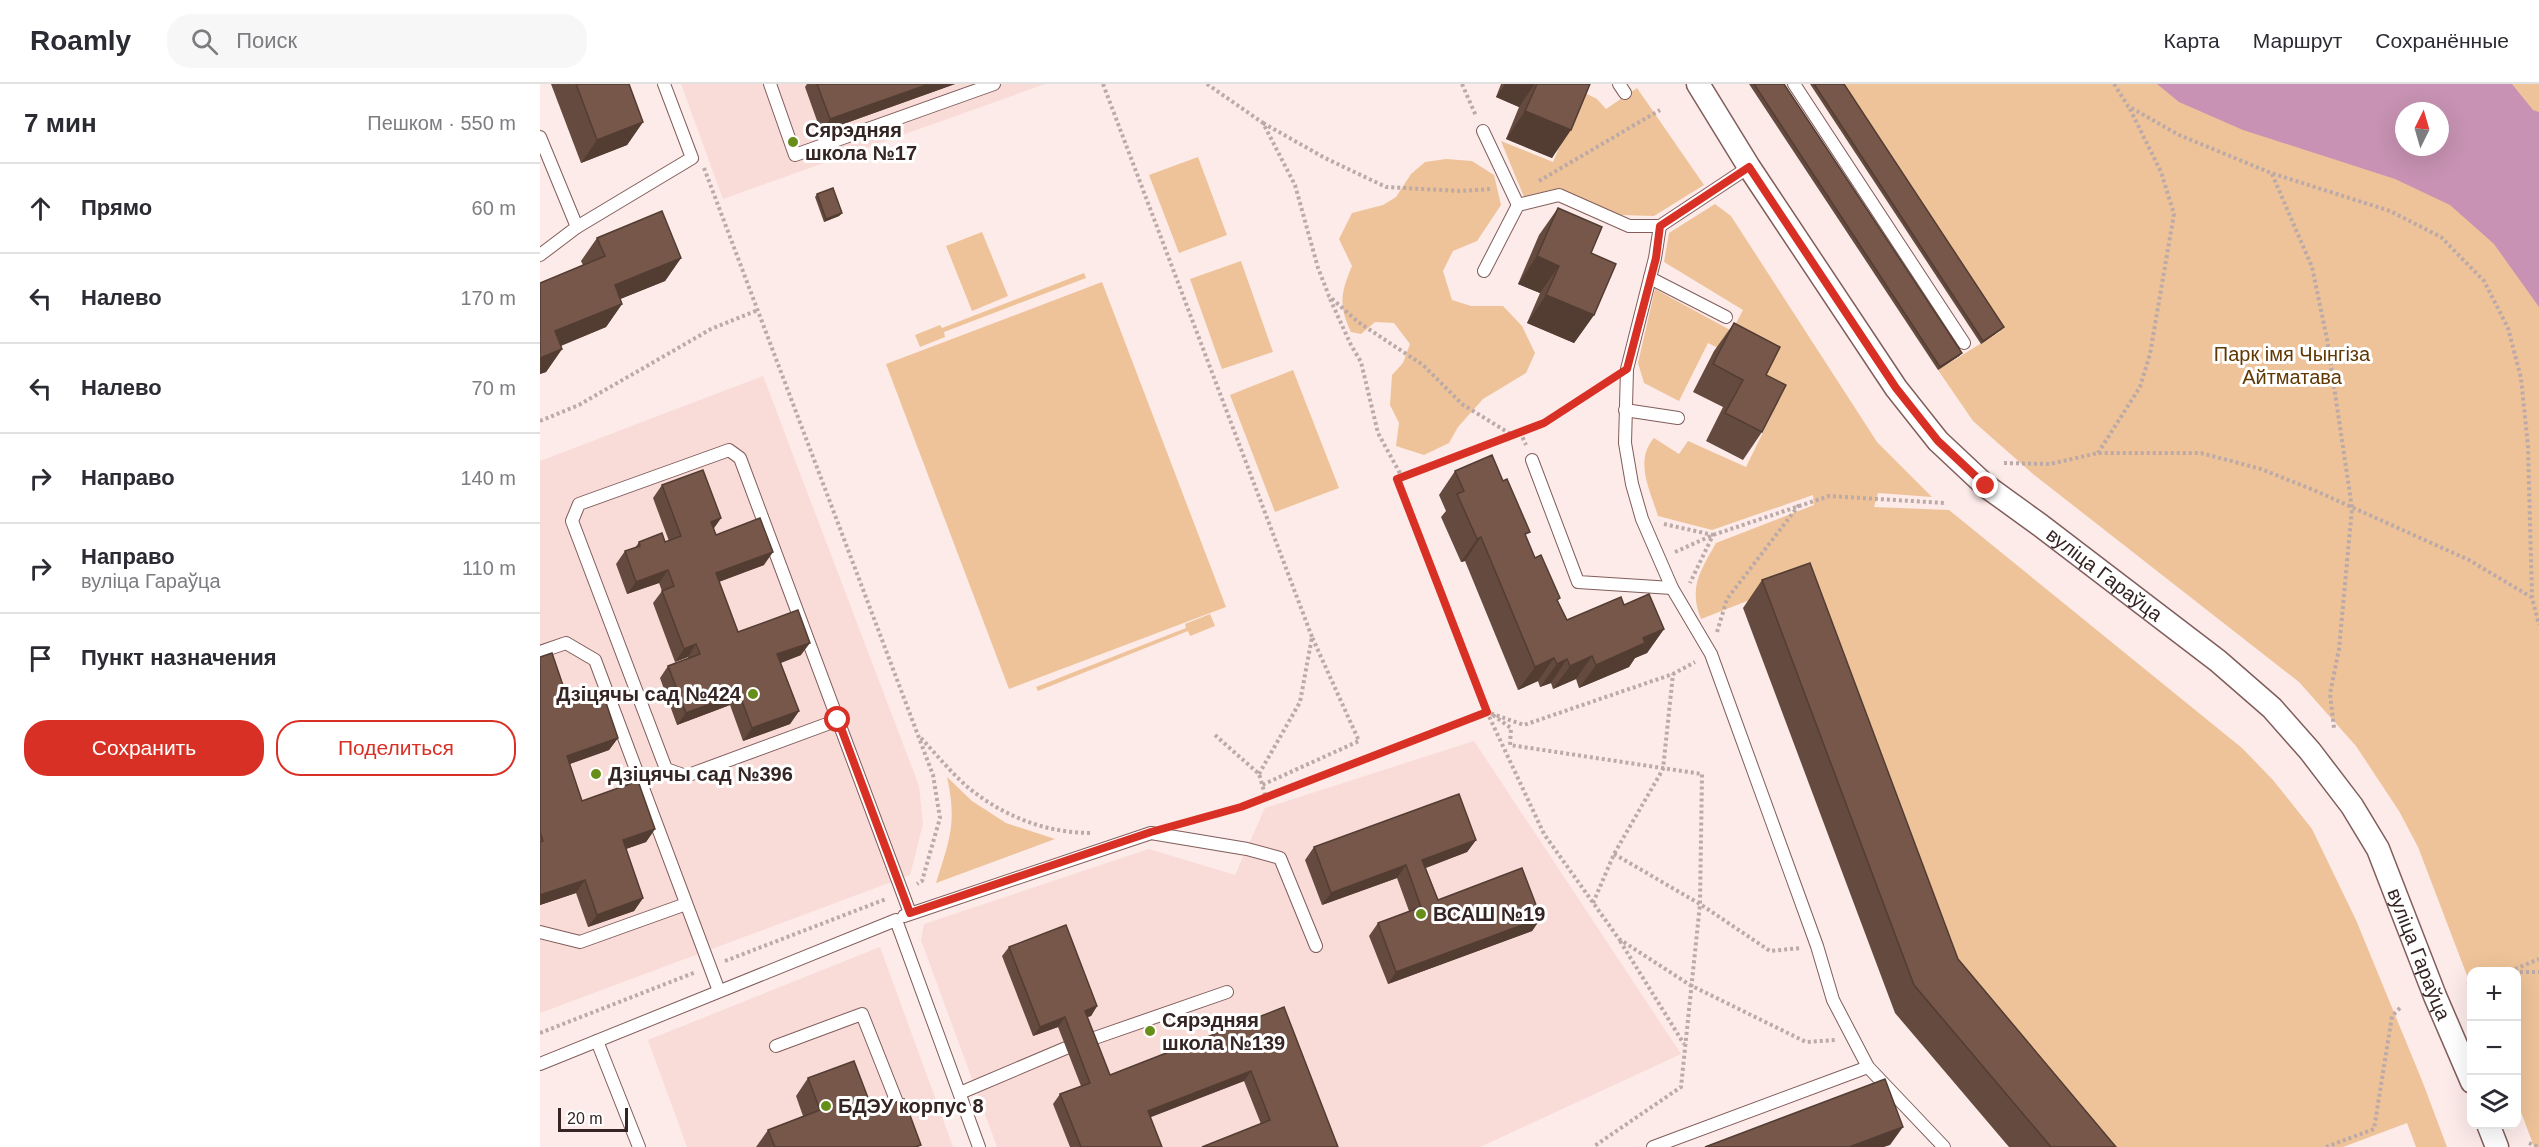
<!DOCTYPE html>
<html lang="ru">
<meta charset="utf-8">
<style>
:root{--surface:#fff;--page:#f7f7f7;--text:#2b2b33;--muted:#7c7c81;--line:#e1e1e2;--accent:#d93025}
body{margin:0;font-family:Arial,sans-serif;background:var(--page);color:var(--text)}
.controls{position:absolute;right:18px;bottom:18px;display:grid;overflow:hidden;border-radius:12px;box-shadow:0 6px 24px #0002}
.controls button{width:54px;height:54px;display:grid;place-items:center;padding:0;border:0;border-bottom:2px solid var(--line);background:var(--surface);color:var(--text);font:30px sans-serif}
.compass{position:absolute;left:1855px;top:18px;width:54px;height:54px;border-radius:50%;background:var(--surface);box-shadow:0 6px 24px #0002;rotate:5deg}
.scale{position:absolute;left:18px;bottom:15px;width:70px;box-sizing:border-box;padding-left:6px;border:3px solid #342423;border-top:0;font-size:16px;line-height:21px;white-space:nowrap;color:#342423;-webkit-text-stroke:4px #fff;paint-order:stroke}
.stop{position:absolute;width:18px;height:18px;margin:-14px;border:4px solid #d93025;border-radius:50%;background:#fff}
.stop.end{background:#d93025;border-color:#fff;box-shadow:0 2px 6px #0008}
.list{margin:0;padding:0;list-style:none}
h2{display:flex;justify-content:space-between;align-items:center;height:78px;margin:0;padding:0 24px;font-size:26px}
h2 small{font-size:20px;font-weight:400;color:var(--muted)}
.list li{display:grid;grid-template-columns:39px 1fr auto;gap:18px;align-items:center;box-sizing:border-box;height:90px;padding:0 24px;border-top:2px solid var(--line)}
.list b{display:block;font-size:22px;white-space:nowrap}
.list p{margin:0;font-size:20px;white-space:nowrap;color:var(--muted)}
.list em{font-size:20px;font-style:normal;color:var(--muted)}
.actions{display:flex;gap:12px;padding:18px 24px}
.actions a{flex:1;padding:14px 0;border:2px solid var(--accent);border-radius:24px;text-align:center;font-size:21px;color:var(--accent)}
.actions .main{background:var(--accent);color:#fff}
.icon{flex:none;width:33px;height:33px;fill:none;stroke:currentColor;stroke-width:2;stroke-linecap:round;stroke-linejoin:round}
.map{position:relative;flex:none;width:1999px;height:1063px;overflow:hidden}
header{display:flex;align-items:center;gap:36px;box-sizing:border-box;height:84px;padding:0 30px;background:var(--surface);border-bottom:2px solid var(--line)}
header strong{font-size:28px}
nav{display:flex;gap:33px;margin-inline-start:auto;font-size:21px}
.search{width:420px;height:54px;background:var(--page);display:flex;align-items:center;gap:15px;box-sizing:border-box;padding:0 21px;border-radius:24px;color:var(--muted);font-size:22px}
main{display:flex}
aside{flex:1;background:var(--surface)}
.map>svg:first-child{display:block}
.built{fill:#f9dbd8}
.green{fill:#efc399;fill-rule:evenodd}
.water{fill:#c792b3;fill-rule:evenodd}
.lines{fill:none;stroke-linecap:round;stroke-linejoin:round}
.lane-casing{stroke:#815d5b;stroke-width:14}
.street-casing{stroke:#815d5b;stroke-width:25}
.path{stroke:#bbaaa8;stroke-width:4;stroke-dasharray:3 3;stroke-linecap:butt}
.lane{stroke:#fff;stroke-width:12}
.street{stroke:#fff;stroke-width:22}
.wall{fill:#654b3f}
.shaded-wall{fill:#533d33}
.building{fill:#765749;stroke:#533d33;stroke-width:1.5}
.route{stroke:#d93025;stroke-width:8}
.poi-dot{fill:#688e1a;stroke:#fff;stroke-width:2}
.labels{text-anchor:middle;stroke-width:6;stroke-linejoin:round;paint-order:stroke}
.poi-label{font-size:20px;font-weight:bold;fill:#342423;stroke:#fff;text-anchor:start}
.park-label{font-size:20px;fill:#623802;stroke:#fff}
.street-label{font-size:20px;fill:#342423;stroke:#fff}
</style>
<header>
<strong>Roamly</strong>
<div class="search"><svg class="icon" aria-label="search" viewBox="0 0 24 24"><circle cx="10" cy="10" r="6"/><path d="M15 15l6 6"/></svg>Поиск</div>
<nav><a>Карта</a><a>Маршрут</a><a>Сохранённые</a></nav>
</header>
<main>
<aside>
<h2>7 мин<small>Пешком · 550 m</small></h2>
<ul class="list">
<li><svg class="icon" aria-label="ahead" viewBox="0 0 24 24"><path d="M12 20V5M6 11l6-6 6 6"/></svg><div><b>Прямо</b></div><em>60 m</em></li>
<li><svg class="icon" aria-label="left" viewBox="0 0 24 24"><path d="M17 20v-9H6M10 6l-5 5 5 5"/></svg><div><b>Налево</b></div><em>170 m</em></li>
<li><svg class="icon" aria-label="left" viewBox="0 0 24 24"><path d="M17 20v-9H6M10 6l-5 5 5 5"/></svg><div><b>Налево</b></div><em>70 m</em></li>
<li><svg class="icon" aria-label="right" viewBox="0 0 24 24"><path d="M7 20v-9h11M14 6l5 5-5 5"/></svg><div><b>Направо</b></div><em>140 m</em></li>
<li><svg class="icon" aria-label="right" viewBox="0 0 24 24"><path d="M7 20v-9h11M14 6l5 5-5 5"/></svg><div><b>Направо</b><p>вуліца Гараўца</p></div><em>110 m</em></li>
<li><svg class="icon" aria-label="arrive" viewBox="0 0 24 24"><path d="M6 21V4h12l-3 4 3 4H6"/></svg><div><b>Пункт назначения</b></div></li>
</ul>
<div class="actions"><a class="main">Сохранить</a><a>Поделиться</a></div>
</aside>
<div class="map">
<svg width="1999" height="1063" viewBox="0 0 1999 1063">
<rect width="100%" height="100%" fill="#fcebe9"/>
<!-- built -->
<g class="built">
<polygon points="141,0 505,0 183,115"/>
<polygon points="223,292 379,702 383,740 370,791 0,929 0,377"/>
<polygon points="934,657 1141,970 940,1063 457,1063 381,856 384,840 609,765 695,791 725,724"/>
<polygon points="340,863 413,1063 147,1063 108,956"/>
</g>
<!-- green -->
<g class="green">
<path d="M 1300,0 L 1999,0 L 1999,1063 L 1994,1063 L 1977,1017 L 1976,888 L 1932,888 L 1931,902 L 1878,763 L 1859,727 L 1816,662 L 1759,598 L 1493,390 L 1433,337 L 1398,286 L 1461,247 ZM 1864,27 L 1900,27 L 1900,63 L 1864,63 Z"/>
<polygon points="1097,4 1164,101 1114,132 1080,131 1020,104 984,113 961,57 1013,78 1043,8 1057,15 1066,25"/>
<polygon points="658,73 687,151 639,169 609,91"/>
<path d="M 906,75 L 932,77 L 954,91 L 961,121 L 937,157 L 913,167 L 903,187 L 912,216 L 931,222 L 963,222 L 982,242 L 995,269 L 986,289 L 943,315 L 918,343 L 909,359 L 884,371 L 856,362 L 859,339 L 850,321 L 852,291 L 863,279 L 870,260 L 854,239 L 835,238 L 821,250 L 811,248 C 798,221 801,208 812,182 L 799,155 L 812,129 L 843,121 L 856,113 L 871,90 L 885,78 Z"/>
<path d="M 1175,120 L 1191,132 L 1337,358 L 1392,413 L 1338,409 L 1334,423 L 1409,426 L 1702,664 L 1733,696 L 1772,745 L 1816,836 L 1883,999 L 1907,1063 L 1876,1063 L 1867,1039 L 1803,1063 L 1550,1063 L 1408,894 L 1259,497 L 1161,535 C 1148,503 1161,486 1176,459 L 1274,421 L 1273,411 L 1172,446 L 1118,432 C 1110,406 1094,377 1114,354 L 1139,370 L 1148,357 L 1206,383 L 1233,328 L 1213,316 L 1227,288 L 1168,259 L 1139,317 L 1104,299 L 1098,279 L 1115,205 L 1192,247 L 1203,226 L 1124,178 L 1129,149 Z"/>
<polygon points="442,148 468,212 432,227 406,162"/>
<polygon points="701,177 733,268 682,285 650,195"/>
<polygon points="544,189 546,194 404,248 405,253 380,263 375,251 400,241 402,244"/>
<polygon points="562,198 686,523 469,605 346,280"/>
<polygon points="753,286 799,404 735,428 690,311"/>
<polygon points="670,530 675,542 650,552 648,547 498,607 496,603 646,544 645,540"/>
<path d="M 407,693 L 432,717 L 466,739 L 515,755 L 396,799 C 410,755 417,738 407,693 Z"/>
</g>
<!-- water -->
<path class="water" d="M 1617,0 L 1972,0 L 1993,26 L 1999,28 L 1999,223 L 1954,160 L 1910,121 L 1855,95 L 1703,46 L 1639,18 ZM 1864,27 L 1900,27 L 1900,63 L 1864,63 Z"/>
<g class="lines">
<defs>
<g id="lane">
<polyline points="230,0 255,71 454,0"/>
<polyline points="1079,0 1085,9"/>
<polyline points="1254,0 1424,259"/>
<polyline points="943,47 978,121"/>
<polyline points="0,53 37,143 0,171"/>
<polyline points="1120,142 1115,174 1087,285 1085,359 1092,400 1102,435 1132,504 1171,570 1277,862 1293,916 1328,983 1404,1063"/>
<polyline points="37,143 152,74 124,0"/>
<polyline points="944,187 978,121 1019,111 1089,142 1120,142 1209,83"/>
<polyline points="1110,194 1186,233"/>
<polyline points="1085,326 1138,334"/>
<polyline points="992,376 1038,498 1132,504"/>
<polyline points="0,568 26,559 55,576 179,907"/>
<polyline points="298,636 146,692 126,685 32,437 39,420 189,366 200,374 370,829"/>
<polyline points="364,832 611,749 707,765 740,774 776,862"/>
<polyline points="0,848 40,858 146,820"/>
<polyline points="57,957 99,1063"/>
<polyline points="546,957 687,908"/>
<polyline points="236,962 322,930 362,1031"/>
<polyline points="0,980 356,836 439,1063"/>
<polyline points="420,1009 526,964"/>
<polyline points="1113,1063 1328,983"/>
</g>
<g id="street">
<path id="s1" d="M 1158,0 L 1209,83 L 1356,304 L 1398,357 L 1446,402 L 1500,441 L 1678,577 L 1732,624 L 1770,667 L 1812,722 L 1838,765 L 1895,912 L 1932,998"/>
<polyline points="1948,1040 1957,1063"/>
</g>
</defs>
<!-- lane casing -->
<use href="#lane" class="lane-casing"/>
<!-- street casing -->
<use href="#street" class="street-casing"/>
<!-- path -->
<g class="path">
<polyline points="563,0 772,553"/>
<polyline points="667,0 723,39 755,101 778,184 789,212 818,238 883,281 922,320 972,351"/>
<polyline points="922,0 936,32"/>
<polyline points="1574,0 1588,22 1639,51 1731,89 1850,127 1901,153 1944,197 1968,244 1981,294 1988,362 1992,514 1999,541"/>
<polyline points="723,39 785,74 846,103 920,107 952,105"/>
<polyline points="164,84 393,691 400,734 382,797 377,800"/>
<polyline points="1732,90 1772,183 1787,255 1812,424 1799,565 1790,610 1794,644"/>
<polyline points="999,97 1120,26"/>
<polyline points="790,215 811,261 821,278 838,349 862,393"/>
<polyline points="1071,296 1004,339 857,395 947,628 1004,750 1079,855 1150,901 1266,958 1296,956"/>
<polyline points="0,337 39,321 171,245 218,226"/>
<polyline points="980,348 986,361"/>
<polyline points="1558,369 1600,303 1610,270 1634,130 1621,88 1589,23"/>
<polyline points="1464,379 1510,380 1558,369 1661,369 1721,385 1776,407 1929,476 1991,513"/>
<polyline points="1124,440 1173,451 1150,499"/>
<polyline points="1135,468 1173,451 1289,412 1405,419"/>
<polyline points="1177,548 1187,515 1259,421"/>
<polyline points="953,631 971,644 970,661 1162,690 1160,820 1141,1003 1053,1063"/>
<polyline points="675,651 719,690 726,714"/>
<path d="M 381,654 C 397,671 412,690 430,705 C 465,733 507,749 551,749"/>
<polyline points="719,690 760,618 772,553 819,657 722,701"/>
<polyline points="653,737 701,724 947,628 984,641 1133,590 1155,578"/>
<polyline points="1074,770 1160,820 1230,867 1261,864"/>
<polyline points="1053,819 1074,770 1123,685 1133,590"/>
<polyline points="1080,857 1144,960"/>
<polyline points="185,877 346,815"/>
<polyline points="1975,885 1999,875"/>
<polyline points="1968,888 1999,888"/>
<polyline points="1927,901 1932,900"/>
<polyline points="0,949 156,888"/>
<polyline points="1989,1059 1998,1063"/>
<polyline points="1786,1063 1834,1045 1852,932 1860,924"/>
</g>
<!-- lane -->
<use href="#lane" class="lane"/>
<!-- street -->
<use href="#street" class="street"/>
</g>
<!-- wall -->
<g class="wall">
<polygon points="11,0 89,0 103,38 87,61 41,79"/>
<polygon points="267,0 415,0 281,48 265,3"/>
<polygon points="961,0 1050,0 1012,74 966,55 979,23 956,13"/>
<polygon points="1209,0 1244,0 1422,269 1419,272 1398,286"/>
<polygon points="1270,0 1304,0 1461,246 1441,260"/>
<polygon points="277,110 302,129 299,132 284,138 275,113"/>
<polygon points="1018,124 1051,169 1054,231 1034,259 987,239 1000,209 978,200 999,151"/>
<polygon points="57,154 141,174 125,197 80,215 82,220 66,243 21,262 22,265 6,288 0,290 0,199 43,181 41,177"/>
<polygon points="1194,239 1226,291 1222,348 1203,376 1166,357 1183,323 1153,308 1174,267"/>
<polygon points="915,387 986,453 995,474 1018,517 1027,536 1084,521 1124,545 1107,569 1095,574 1089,583 1039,604 1036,595 1013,605 1011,599 1000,603 998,597 978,606 925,477 921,478 901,433 906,427 899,411"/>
<polygon points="122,401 181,434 173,445 176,451 224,481 179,498 198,548 261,571 241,579 259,627 250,640 203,657 190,621 137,641 120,594 128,582 148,574 148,573 135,578 113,519 122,507 119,499 87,510 76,480 85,467 95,464 99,458 125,458 129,457 113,414"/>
<polygon points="1222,496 1418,875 1576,1063 1469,1063 1355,929 1203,524"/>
<polygon points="0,573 29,619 78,654 69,666 30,680 42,717 115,745 106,758 86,765 103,814 94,827 48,843 36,809 0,821"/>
<polygon points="936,756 927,768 886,784 898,816 1001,834 992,847 848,900 829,852 838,839 869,827 857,794 782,821 765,776 774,763"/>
<polygon points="469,863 557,922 551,932 547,933 570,991 744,923 798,1063 721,1040 704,997 610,1033 622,1063 530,1063 513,1020 520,1010 541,1002 518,943 493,952 462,872"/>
<polygon points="268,994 333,1027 379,1063 216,1063 228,1046 263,1032 256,1012"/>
</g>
<!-- shaded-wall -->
<g class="shaded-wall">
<polygon points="389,0 415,0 281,48 290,35"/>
<polygon points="965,0 995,0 979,23 956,13"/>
<polygon points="985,27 1031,46 1012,74 966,55"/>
<polygon points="103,38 87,61 41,79 57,56"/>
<polygon points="302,129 299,132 284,138 286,135"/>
<polygon points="997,172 1019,182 1000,209 978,200"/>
<polygon points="141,174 125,197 58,224 75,201"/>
<polygon points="1006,211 1054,231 1034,259 987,239"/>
<polygon points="82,220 66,243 0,270 15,247"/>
<polygon points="1464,243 1461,246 1441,260 1443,257"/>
<polygon points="22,265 6,288 0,290 0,274"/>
<polygon points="1422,269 1419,272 1398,286 1400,283"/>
<polygon points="181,434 172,447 171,438"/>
<polygon points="941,453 925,477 921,478 937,455"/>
<polygon points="233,468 224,481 167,502 176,489"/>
<polygon points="128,486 119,499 87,510 96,498"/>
<polygon points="1124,545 1107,569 1095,574 1089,583 1039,604 1056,581 1103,554"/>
<polygon points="270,559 261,571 229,583 237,570"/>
<polygon points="156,560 148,573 135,578 144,565"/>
<polygon points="1052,572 1036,595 1013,605 1030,582"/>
<polygon points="1014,574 998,597 978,606 995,583"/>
<polygon points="1027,575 1011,599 1000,603 1017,580"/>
<polygon points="199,609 190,621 137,641 146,629"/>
<polygon points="259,627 250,640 203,657 212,644"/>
<polygon points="78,654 69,666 18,684 27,672"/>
<polygon points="115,745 106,758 74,769 83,756"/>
<polygon points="936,756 927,768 874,788 882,776"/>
<polygon points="866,781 857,794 782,821 791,809"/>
<polygon points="45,796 36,809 0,821 0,811"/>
<polygon points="103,814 94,827 48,843 57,831"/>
<polygon points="1001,834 992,847 848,900 856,888"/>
<polygon points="557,922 551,932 538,936 545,927"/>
<polygon points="525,933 518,943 493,952 500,943"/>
<polygon points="711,987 704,997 601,1037 608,1027"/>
<polygon points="1363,1043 1350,1061 1344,1063 1309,1063"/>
</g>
<!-- building -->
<g class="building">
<polygon points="36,0 89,0 103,38 57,56"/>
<polygon points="277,0 389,0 290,35"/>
<polygon points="997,0 1050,0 1031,46 985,27"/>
<polygon points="1214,0 1244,0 1422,269 1400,283"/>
<polygon points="1274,0 1304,0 1464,243 1443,257"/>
<polygon points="293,104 302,129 286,135 277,110"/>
<polygon points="1018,124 1062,143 1051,169 1076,180 1054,231 1006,211 1019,182 997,172"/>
<polygon points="122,127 141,174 75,201 82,220 15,247 22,265 0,274 0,199 65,172 57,154"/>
<polygon points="1194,239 1240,263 1226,291 1246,301 1222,348 1185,329 1203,296 1173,280"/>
<polygon points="952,371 963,397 967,395 990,448 985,450 995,474 1001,471 1020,514 1017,516 1027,536 1081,513 1084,521 1109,510 1124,545 1103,554 1105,559 1056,581 1052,572 1030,582 1027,575 1017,580 1014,574 995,583 941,453 937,455 917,410 924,407 915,387"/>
<polygon points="163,386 181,434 171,438 176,451 220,434 233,468 176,489 198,548 258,526 270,559 237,570 259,627 212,644 199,609 146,629 128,582 160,570 156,560 144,565 122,507 134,502 128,486 96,498 85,467 100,462 99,458 122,449 125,458 141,452 122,401"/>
<polygon points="1270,479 1418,875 1576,1063 1511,1063 1374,901 1222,496"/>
<polygon points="12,569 29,619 62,607 78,654 27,672 42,717 98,697 115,745 83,756 103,814 57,831 45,796 0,811 0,758 3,757 0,748 0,573"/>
<polygon points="919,710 936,756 882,776 898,816 982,784 1001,834 856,888 838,839 881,823 866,781 791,809 774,763"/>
<polygon points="526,841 557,922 545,927 570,991 744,923 798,1063 662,1063 730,1036 711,987 608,1027 622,1063 541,1063 520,1010 550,999 525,933 500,943 469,863"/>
<polygon points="314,977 333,1027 364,1015 381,1061 375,1063 235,1063 228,1046 280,1026 268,994"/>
<polygon points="1345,995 1363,1043 1309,1063 1165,1063"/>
</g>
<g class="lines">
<!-- route -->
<polyline class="route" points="298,636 370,829 611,748 701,723 947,628 857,395 1004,339 1087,285 1116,174 1120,142 1209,83 1356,304 1398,357 1446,402"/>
</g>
<!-- markers -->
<g class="poi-dot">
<circle cx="253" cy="58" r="6"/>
<circle cx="213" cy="610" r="6"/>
<circle cx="56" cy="690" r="6"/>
<circle cx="881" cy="830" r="6"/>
<circle cx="610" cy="947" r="6"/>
<circle cx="286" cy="1022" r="6"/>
</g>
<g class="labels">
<!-- poi labels -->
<g class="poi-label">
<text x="265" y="53">Сярэдняя<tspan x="265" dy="23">школа №17</tspan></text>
<text x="201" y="617" text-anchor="end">Дзіцячы сад №424</text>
<text x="68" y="697">Дзіцячы сад №396</text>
<text x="893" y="837">ВСАШ №19</text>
<text x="622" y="943">Сярэдняя<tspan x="622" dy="23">школа №139</tspan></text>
<text x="298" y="1029">БДЭУ корпус 8</text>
</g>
<!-- park labels -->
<g class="park-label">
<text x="1752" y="277">Парк імя Чынгіза<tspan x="1752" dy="23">Айтматава</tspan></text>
</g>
<!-- street labels -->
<g class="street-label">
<text dy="7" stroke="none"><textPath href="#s1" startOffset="644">вуліца Гараўца</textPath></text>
<text dy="7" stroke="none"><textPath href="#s1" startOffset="1148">вуліца Гараўца</textPath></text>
</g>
</g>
</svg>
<div class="controls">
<button>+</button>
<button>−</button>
<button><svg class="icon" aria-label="layers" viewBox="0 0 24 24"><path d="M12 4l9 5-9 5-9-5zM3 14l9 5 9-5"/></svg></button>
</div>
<svg class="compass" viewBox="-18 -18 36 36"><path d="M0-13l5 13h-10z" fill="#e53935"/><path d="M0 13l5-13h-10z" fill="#7c7c81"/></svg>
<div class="scale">20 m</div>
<div class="stop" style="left:298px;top:636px"></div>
<div class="stop end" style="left:1446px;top:402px"></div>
</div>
</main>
